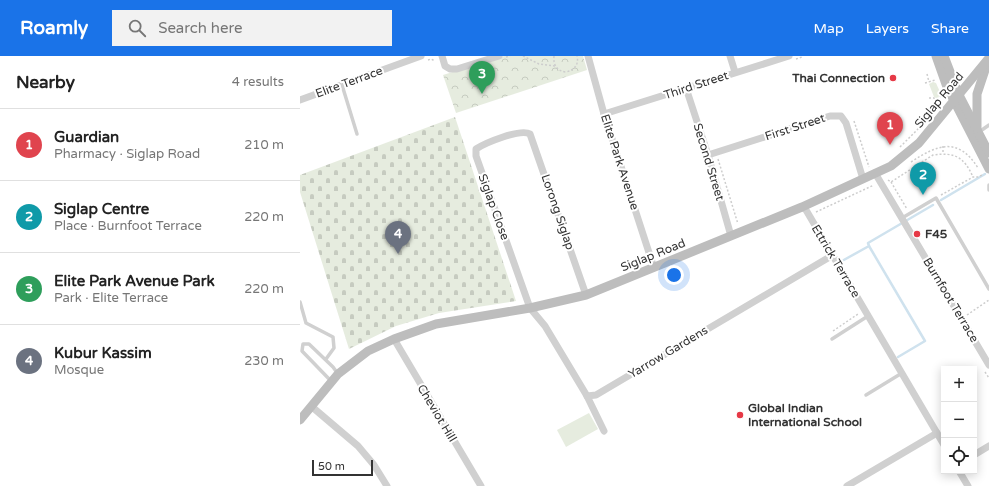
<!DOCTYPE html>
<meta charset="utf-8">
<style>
:root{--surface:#fff;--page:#f2f2f2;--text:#222;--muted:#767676;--line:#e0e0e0;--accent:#1a73e8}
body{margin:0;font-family:"Varela Round",sans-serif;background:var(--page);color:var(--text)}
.controls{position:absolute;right:12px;bottom:12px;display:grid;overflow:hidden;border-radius:0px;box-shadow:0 2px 10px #0003}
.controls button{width:36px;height:36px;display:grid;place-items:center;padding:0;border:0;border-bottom:1px solid var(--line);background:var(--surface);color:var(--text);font:20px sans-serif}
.scale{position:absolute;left:12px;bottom:10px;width:61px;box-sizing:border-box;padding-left:4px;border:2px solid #333;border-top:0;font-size:11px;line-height:14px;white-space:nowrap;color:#333;-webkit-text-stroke:3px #fff;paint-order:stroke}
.you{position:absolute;left:374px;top:219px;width:14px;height:14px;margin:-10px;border:3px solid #fff;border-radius:50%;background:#1a73e8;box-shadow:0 0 0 6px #1a73e833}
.badge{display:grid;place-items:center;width:26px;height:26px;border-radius:50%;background:var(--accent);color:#fff;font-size:13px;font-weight:700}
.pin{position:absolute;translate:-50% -33px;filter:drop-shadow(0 1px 2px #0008)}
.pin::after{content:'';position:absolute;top:21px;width:14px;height:12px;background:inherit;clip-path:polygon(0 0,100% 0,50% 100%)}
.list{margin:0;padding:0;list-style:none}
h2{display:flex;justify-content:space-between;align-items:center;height:52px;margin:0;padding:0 16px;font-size:17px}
h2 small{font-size:13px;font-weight:400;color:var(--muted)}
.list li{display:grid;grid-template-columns:26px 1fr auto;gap:12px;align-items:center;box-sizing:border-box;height:72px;padding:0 16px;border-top:1px solid var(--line)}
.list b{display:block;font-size:15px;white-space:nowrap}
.list p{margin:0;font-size:13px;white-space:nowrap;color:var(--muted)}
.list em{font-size:13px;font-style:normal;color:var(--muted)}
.icon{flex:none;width:22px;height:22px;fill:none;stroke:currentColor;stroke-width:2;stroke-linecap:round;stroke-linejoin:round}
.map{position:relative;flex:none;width:689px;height:430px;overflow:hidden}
header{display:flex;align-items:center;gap:24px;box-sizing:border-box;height:56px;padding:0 20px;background:var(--accent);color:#fff}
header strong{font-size:19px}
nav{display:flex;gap:22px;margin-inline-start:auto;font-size:14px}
.search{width:280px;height:36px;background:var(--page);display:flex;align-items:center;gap:10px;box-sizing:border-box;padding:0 14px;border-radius:0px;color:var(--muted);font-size:15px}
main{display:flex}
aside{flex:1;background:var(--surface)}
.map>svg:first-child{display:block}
.green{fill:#e6ecdf}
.cemetery{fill:url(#cemetery-stones)}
.park{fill:url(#park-crowns)}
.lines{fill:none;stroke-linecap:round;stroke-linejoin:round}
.stream{stroke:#cfe2ee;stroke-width:2.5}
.path{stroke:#cdcdcd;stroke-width:1.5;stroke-dasharray:2 2;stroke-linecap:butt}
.lane{stroke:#d0d0d0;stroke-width:3.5}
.street{stroke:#d0d0d0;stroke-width:7}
.secondary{stroke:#bdbdbd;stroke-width:9}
.poi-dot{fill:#e63946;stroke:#fff;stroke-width:1.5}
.labels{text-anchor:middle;stroke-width:4;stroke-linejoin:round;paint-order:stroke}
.poi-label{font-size:12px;font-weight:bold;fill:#333;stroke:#fff;text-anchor:start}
.street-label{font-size:12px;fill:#333;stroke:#fff}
</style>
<header>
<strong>Roamly</strong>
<div class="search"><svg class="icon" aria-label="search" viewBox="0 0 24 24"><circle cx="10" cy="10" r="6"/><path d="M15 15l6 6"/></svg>Search here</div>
<nav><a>Map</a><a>Layers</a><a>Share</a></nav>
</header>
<main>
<aside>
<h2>Nearby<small>4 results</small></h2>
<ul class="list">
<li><span class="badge" style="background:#e0444e">1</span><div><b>Guardian</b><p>Pharmacy · Siglap Road</p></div><em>210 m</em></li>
<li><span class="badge" style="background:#0f9aa8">2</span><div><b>Siglap Centre</b><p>Place · Burnfoot Terrace</p></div><em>220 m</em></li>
<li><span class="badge" style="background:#2e9e5b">3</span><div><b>Elite Park Avenue Park</b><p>Park · Elite Terrace</p></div><em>220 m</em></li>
<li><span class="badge" style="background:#6b7280">4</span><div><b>Kubur Kassim</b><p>Mosque</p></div><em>230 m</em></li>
</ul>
</aside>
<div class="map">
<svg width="689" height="430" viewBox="0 0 689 430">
<defs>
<pattern id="cemetery-stones" width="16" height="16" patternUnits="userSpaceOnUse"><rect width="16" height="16" fill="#e6ecdf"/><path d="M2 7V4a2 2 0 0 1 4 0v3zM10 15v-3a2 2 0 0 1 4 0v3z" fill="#c6cbc0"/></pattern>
<pattern id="park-crowns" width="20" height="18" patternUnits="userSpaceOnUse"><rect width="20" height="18" fill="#e6ecdf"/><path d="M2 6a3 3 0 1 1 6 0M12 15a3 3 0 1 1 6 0" fill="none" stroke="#c6cbc0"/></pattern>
</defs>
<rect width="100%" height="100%" fill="#fff"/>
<!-- green -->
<g class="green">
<polygon points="633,26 636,27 640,36 638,43 634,41 629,28"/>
<polygon points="289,357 298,373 266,391 257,374"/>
</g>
<!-- cemetery -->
<polygon class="cemetery" points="155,61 216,245 139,257 96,270 49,293 0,136 0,119"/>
<!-- park -->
<polygon class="park" points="204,0 283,0 287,14 156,57 143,19"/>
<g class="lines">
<!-- stream -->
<g class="stream">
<polyline points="641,144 685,118"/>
<polyline points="569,190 625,285 598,301"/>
<polyline points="542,205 569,190 568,187 633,149"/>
</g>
<!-- path -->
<g class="path">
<polyline points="223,0 239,8 255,10"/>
<path d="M 254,0 C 253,9 257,15 266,16 C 275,14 279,8 277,0"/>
<polyline points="206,1 210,0"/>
<polyline points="496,3 502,1 501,0"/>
<polyline points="128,4 131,3 135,5"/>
<polyline points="627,18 629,26"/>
<polyline points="625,27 635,24"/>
<polyline points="629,42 634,42 639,47"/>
<polyline points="639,49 641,37"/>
<polyline points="554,65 569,111"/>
<polyline points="643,90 643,98"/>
<polyline points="600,91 620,71"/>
<polyline points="418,103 438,168"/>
<path d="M 611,106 C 637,89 658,80 678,112"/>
<path d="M 588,124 L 591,126 L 633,99 C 655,96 664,101 673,121"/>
<polyline points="591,126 607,153"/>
<polyline points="641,139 673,121 678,121 682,119"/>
<polyline points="516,156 574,129"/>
<polyline points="667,259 689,244"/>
<polyline points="533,275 558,258"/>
<polyline points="685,316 689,322"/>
</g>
<!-- lane -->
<g class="lane">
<polyline points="42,29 57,78"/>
<polyline points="679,76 689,69"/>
<polyline points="689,129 689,134"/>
<polyline points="602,162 636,142 689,233"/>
<polyline points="0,246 6,267 33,281 34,292 26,303"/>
<polyline points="532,283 568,260"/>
<polyline points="31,325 2,295 3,288 9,288 33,311 38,318"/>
<polyline points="566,339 602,317"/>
</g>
<!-- street -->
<g class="street">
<polyline points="142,0 145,10 150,13 157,13 199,0"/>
<polyline points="288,0 304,58 354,212"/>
<polyline points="430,0 435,16"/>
<polyline points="386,32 408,99 431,180"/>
<polyline points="0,44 121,0"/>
<polyline points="304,58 489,0"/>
<polyline points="408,99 530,60 541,60 546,67 563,123"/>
<polyline points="575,117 689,309"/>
<polyline points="502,151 506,154 644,389"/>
<path d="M 286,239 L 230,78 C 221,72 185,87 176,93 L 176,100 L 230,252 L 245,270 L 287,340 L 304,375"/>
<polyline points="94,283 181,430"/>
<polyline points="287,340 296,339 533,199"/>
<polyline points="10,352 11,350 58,390 74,409 87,430"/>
<polyline points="674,399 689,390"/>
<polyline points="659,415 668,430"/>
<polyline points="547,430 637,377"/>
</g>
<!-- secondary -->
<g class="secondary">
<polyline points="636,0 647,31 689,113"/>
<polyline points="644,0 659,39 689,97"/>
<polyline points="677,72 677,38 687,8"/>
<polyline points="0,364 38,318 68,295 94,283 136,268 230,252 286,239 502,151 591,110 619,87 689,2"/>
</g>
</g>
<!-- markers -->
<g class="poi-dot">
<circle cx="593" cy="22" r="4"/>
<circle cx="617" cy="178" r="4"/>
<circle cx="440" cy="359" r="4"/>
</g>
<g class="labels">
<!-- poi labels -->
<g class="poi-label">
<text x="585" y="26" text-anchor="end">Thai Connection</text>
<text x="625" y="182">F45</text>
<text x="448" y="356">Global Indian<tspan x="448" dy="14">International School</tspan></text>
</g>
<!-- street labels -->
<g class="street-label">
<text transform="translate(49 26) rotate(-20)" y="4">Elite Terrace</text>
<text transform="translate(396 29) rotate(-18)" y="4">Third Street</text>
<text transform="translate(639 44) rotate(-50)" y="4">Siglap Road</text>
<text transform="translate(495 71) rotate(-18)" y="4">First Street</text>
<text transform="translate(320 106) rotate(72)" y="4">Elite Park Avenue</text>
<text transform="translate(409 106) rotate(73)" y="4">Second Street</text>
<text transform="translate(194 151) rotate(70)" y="4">Siglap Close</text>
<text transform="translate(258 156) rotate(71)" y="4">Lorong Siglap</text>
<text transform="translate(353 199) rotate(-22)" y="4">Siglap Road</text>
<text transform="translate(536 205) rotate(59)" y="4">Ettrick Terrace</text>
<text transform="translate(651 244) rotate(59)" y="4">Burnfoot Terrace</text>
<text transform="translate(368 296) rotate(-31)" y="4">Yarrow Gardens</text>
<text transform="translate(137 357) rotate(59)" y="4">Cheviot Hill</text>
</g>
</g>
</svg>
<div class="controls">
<button>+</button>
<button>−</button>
<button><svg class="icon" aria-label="locate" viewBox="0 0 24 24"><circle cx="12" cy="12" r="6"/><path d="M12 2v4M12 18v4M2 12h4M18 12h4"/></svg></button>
</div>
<div class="scale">50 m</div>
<div class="you"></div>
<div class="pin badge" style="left:590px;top:89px;background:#e0444e">1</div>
<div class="pin badge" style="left:623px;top:139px;background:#0f9aa8">2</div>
<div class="pin badge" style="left:182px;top:38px;background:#2e9e5b">3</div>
<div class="pin badge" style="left:98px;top:198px;background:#6b7280">4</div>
</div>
</main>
